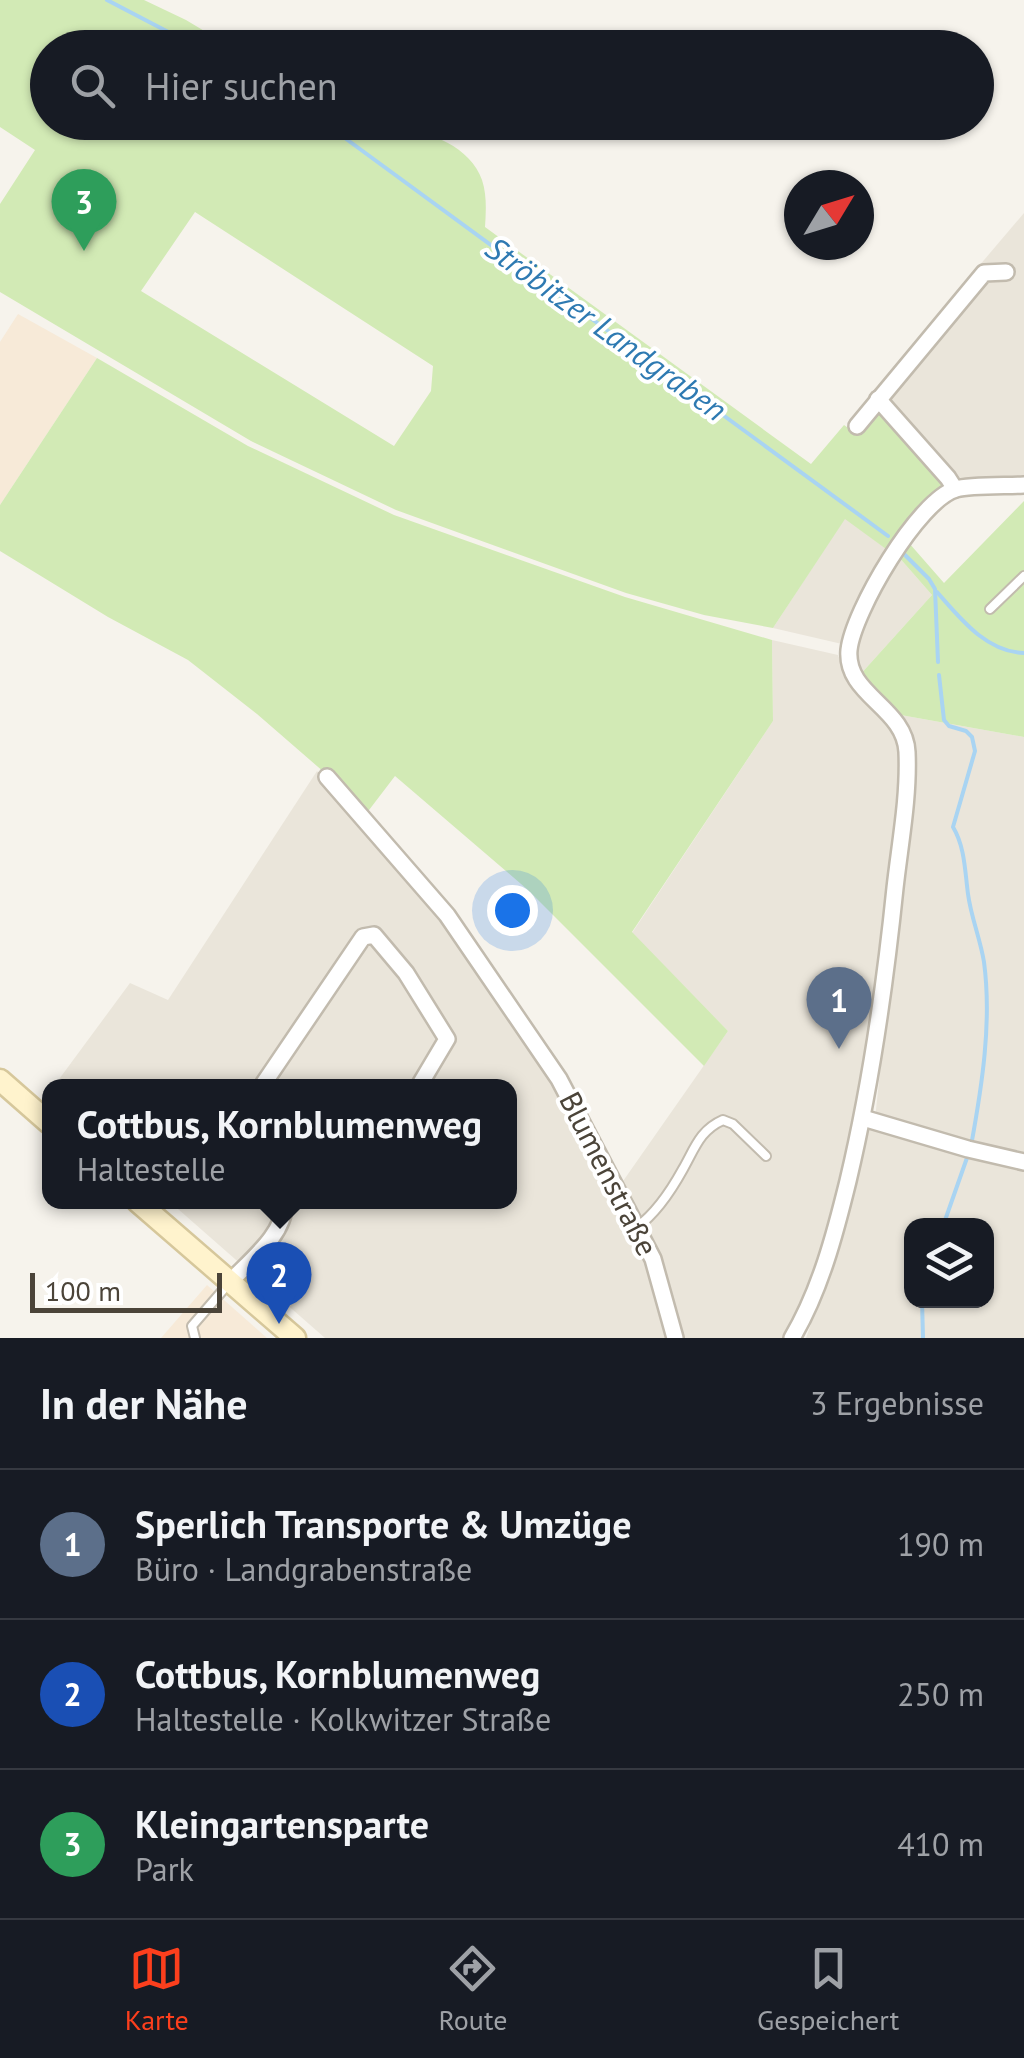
<!DOCTYPE html>
<html lang="de">
<meta charset="utf-8">
<style>
:root{--surface:#171b24;--page:#242831;--text:#f1f3f6;--muted:#9ea1a6;--line:#363941;--accent:#fc3f1d}
body{margin:0;font-family:"PT Sans",sans-serif;background:var(--page);color:var(--text)}
.controls{position:absolute;right:30px;bottom:30px;display:grid;overflow:hidden;border-radius:20px;box-shadow:0 2px 8px #0004}
.controls button{width:90px;height:90px;display:grid;place-items:center;padding:0;border:0;border-bottom:2px solid var(--line);background:var(--surface);color:var(--text);font:50px sans-serif}
.compass{position:absolute;left:784px;top:170px;width:90px;height:90px;border-radius:50%;background:var(--surface);box-shadow:0 2px 8px #0004;rotate:52deg}
.scale{position:absolute;left:30px;bottom:25px;width:192px;box-sizing:border-box;padding-left:10px;border:5px solid #4b4439;border-top:0;font-size:28px;line-height:35px;white-space:nowrap;color:#4b4439;-webkit-text-stroke:8px #fff;paint-order:stroke}
.you{position:absolute;left:512px;top:910px;width:35px;height:35px;margin:-25px;border:8px solid #fff;border-radius:50%;background:#1a73e8;box-shadow:0 0 0 15px #1a73e833}
.badge{display:grid;place-items:center;width:65px;height:65px;border-radius:50%;background:var(--accent);color:#fff;font-size:32px;font-weight:700}
.pin{position:absolute;translate:-50% -82px;filter:drop-shadow(0 2px 5px #0008)}
.pin::after{content:'';position:absolute;top:52px;width:35px;height:30px;background:inherit;clip-path:polygon(0 0,100% 0,50% 100%)}
.popup{position:absolute;left:42px;top:1079px;width:475px;height:130px;box-sizing:border-box;display:grid;place-content:center;border-radius:20px;background:var(--surface);filter:drop-shadow(0 2px 8px #0005);font-size:32px;white-space:nowrap;color:var(--muted)}
.popup b{font-size:38px;color:var(--text)}
.popup::after{content:'';position:absolute;left:50%;top:100%;margin-left:-20px;border:20px solid transparent;border-top-color:var(--surface)}
.list{margin:0;padding:0;list-style:none}
h2{display:flex;justify-content:space-between;align-items:center;height:130px;margin:0;padding:0 40px;font-size:42px}
h2 small{font-size:32px;font-weight:400;color:var(--muted)}
.list li{display:grid;grid-template-columns:65px 1fr auto;gap:30px;align-items:center;box-sizing:border-box;height:150px;padding:0 40px;border-top:2px solid var(--line)}
.list b{display:block;font-size:38px;white-space:nowrap}
.list p{margin:0;font-size:32px;white-space:nowrap;color:var(--muted)}
.list em{font-size:32px;font-style:normal;color:var(--muted)}
.icon{flex:none;width:55px;height:55px;fill:none;stroke:currentColor;stroke-width:2;stroke-linecap:round;stroke-linejoin:round}
.map{position:relative;flex:none;width:1024px;height:1338px;overflow:hidden}
.search{position:absolute;background:var(--surface);box-shadow:0 2px 8px #0004;left:30px;right:30px;top:30px;height:110px;display:flex;align-items:center;gap:25px;box-sizing:border-box;padding:0 35px;border-radius:55px;color:var(--muted);font-size:38px}
.sheet{height:580px;background:var(--surface)}
nav{display:flex;justify-content:space-around;align-items:center;box-sizing:border-box;height:140px;border-top:2px solid var(--line);background:var(--surface);font-size:28px;color:var(--muted)}
nav a{display:grid;justify-items:center;gap:5px}
nav .on{color:var(--accent)}
.map>svg:first-child{display:block}
.residential{fill:#eae5da;fill-rule:evenodd}
.commercial{fill:#f7ead8}
.green{fill:#d2eab5;fill-rule:evenodd}
.lines{fill:none;stroke-linecap:round;stroke-linejoin:round}
.stream{stroke:#a9d4f2;stroke-width:4}
.service-casing{stroke:#c2bbae;stroke-width:12}
.minor-casing{stroke:#c2bbae;stroke-width:20}
.secondary-casing{stroke:#d6c79b;stroke-width:25}
.service{stroke:#fff;stroke-width:8}
.minor{stroke:#fff;stroke-width:15}
.secondary{stroke:#fff3cd;stroke-width:20}
.labels{text-anchor:middle;stroke-width:8;stroke-linejoin:round;paint-order:stroke}
.street-label{font-size:30px;fill:#4b4439;stroke:#fff}
.water-label{font-size:32px;font-style:italic;fill:#2e7ab2;stroke:#fff}
</style>
<div class="map">
<svg width="1024" height="1338" viewBox="0 0 1024 1338">
<rect width="100%" height="100%" fill="#f6f3ec"/>
<!-- residential -->
<g class="residential">
<polygon points="1024,213 1024,485 955,489 871,393"/>
<polygon points="845,518 890,552 848,640 842,644 773,628"/>
<polygon points="897,555 932,595 858,677 856,665 857,636"/>
<polygon points="772,640 838,655 848,681 898,733 898,778 885,916 885,955 857,1092 849,1152 816,1264 796,1316 785,1338 681,1338 621,1184 728,1031 632,933 773,721"/>
<polygon points="895,714 1024,737 1024,1156 875,1119 911,781"/>
<polygon points="317,771 451,927 561,1097 647,1263 667,1338 325,1338 170,1202 509,1202 509,1086 54,1086 130,983 168,1000"/>
<path d="M 867,1128 L 1024,1167 L 1024,1338 L 806,1338 L 826,1281 ZM 912,1226 L 986,1226 L 986,1300 L 912,1300 Z"/>
</g>
<!-- commercial -->
<g class="commercial">
<polygon points="18,314 97,358 0,505 0,342"/>
<polygon points="207,1285 267,1338 161,1338"/>
</g>
<!-- green -->
<g class="green">
<path d="M 0,0 L 144,0 L 186,20 L 231,47 L 48,48 L 48,122 L 352,123 C 368,132 381,126 398,128 C 429,131 471,147 482,180 C 487,195 486,212 485,227 L 811,464 L 844,425 L 858,435 L 878,411 L 946,484 L 930,496 L 890,552 L 845,519 L 773,628 L 704,615 L 626,593 L 396,510 L 251,441 L 0,292 L 0,204 L 35,150 L 0,127 ZM 195,212 L 433,366 L 431,391 L 394,446 L 141,291 Z"/>
<polygon points="97,358 248,446 394,515 625,597 772,640 773,721 632,932 728,1031 704,1066 528,890 395,776 366,814 325,773 257,714 188,660 108,617 0,551 0,505"/>
<polygon points="1024,501 1024,737 895,714 858,677 932,595 897,555 909,543 944,583"/>
</g>
<g class="lines">
<!-- stream -->
<g class="stream">
<polyline points="107,0 199,48"/>
<polyline points="323,122 888,536"/>
<polyline points="902,552 929,579 935,589 938,662"/>
<path d="M 937,592 C 960,618 986,652 1024,653"/>
<path d="M 939,675 L 944,720 L 949,726 L 966,731 L 972,737 L 975,751 L 953,827 C 965,847 965,872 968,894 C 971,917 980,938 984,962 C 992,1022 982,1086 971,1146"/>
<polyline points="943,1226 968,1155"/>
<polyline points="922,1300 923,1338"/>
</g>
<defs>
<g id="service">
<polyline points="990,609 1024,576"/>
<path d="M 637,1227 C 655,1214 672,1189 683,1169 C 695,1148 700,1130 723,1120 L 733,1124 L 766,1156"/>
<polyline points="195,1338 192,1326 230,1282"/>
</g>
<g id="minor">
<polyline points="878,399 948,478 955,489"/>
<polyline points="857,426 984,273 1006,272"/>
<polyline points="327,777 447,915 559,1079 653,1259 675,1338"/>
<polyline points="265,1086 264,1083 363,937 374,935 406,973 447,1039 419,1086"/>
<polyline points="863,1118 968,1149 1024,1162"/>
<path d="M 230,1282 C 250,1261 287,1232 284,1202"/>
<path d="M 792,1338 C 820,1291 835,1234 848,1181 C 871,1084 885,986 895,888 C 900,843 909,797 907,752 C 905,707 845,695 849,650 C 853,612 918,500 956,489 C 970,485 1007,486 1024,485"/>
</g>
<g id="secondary">
<polyline points="0,1080 49,1123"/>
<polyline points="138,1202 295,1338"/>
</g>
</defs>
<!-- service casing -->
<use href="#service" class="service-casing"/>
<!-- minor casing -->
<use href="#minor" class="minor-casing"/>
<!-- secondary casing -->
<use href="#secondary" class="secondary-casing"/>
<!-- service -->
<use href="#service" class="service"/>
<!-- minor -->
<use href="#minor" class="minor"/>
<!-- secondary -->
<use href="#secondary" class="secondary"/>
</g>
<g class="labels">
<!-- street labels -->
<g class="street-label">
<text transform="translate(608 1174) rotate(63)" y="10">Blumenstraße</text>
</g>
<!-- water labels -->
<g class="water-label">
<text transform="translate(606 329) rotate(36)" y="11">Ströbitzer Landgraben</text>
</g>
</g>
</svg>
<div class="controls">
<button><svg class="icon" aria-label="layers" viewBox="0 0 24 24"><path d="M12 4l9 5-9 5-9-5zM3 14l9 5 9-5"/></svg></button>
</div>
<svg class="compass" viewBox="-18 -18 36 36"><path d="M0-13l5 13h-10z" fill="#e53935"/><path d="M0 13l5-13h-10z" fill="#9ea1a6"/></svg>
<div class="scale">100 m</div>
<div class="you"></div>
<div class="pin badge" style="left:839px;top:1049px;background:#5c6f8a">1</div>
<div class="pin badge" style="left:279px;top:1324px;background:#1a4fb4">2</div>
<div class="popup"><b>Cottbus, Kornblumenweg</b>Haltestelle</div>
<div class="pin badge" style="left:84px;top:251px;background:#2e9e5b">3</div>
<div class="search"><svg class="icon" aria-label="search" viewBox="0 0 24 24"><circle cx="10" cy="10" r="6"/><path d="M15 15l6 6"/></svg>Hier suchen</div>
</div>
<section class="sheet">
<h2>In der Nähe<small>3 Ergebnisse</small></h2>
<ul class="list">
<li><span class="badge" style="background:#5c6f8a">1</span><div><b>Sperlich Transporte &amp; Umzüge</b><p>Büro · Landgrabenstraße</p></div><em>190 m</em></li>
<li><span class="badge" style="background:#1a4fb4">2</span><div><b>Cottbus, Kornblumenweg</b><p>Haltestelle · Kolkwitzer Straße</p></div><em>250 m</em></li>
<li><span class="badge" style="background:#2e9e5b">3</span><div><b>Kleingartensparte</b><p>Park</p></div><em>410 m</em></li>
</ul>
</section>
<nav>
<a class="on"><svg class="icon" aria-label="map" viewBox="0 0 24 24"><path d="M3 6l6-2 6 2 6-2v14l-6 2-6-2-6 2zM9 4v14M15 6v14"/></svg>Karte</a>
<a><svg class="icon" aria-label="directions" viewBox="0 0 24 24"><path d="M12 3l9 9-9 9-9-9zM9 14v-3h6M13 9l2 2-2 2"/></svg>Route</a>
<a><svg class="icon" aria-label="saved" viewBox="0 0 24 24"><path d="M7 4h10v16l-5-4-5 4z"/></svg>Gespeichert</a>
</nav>
